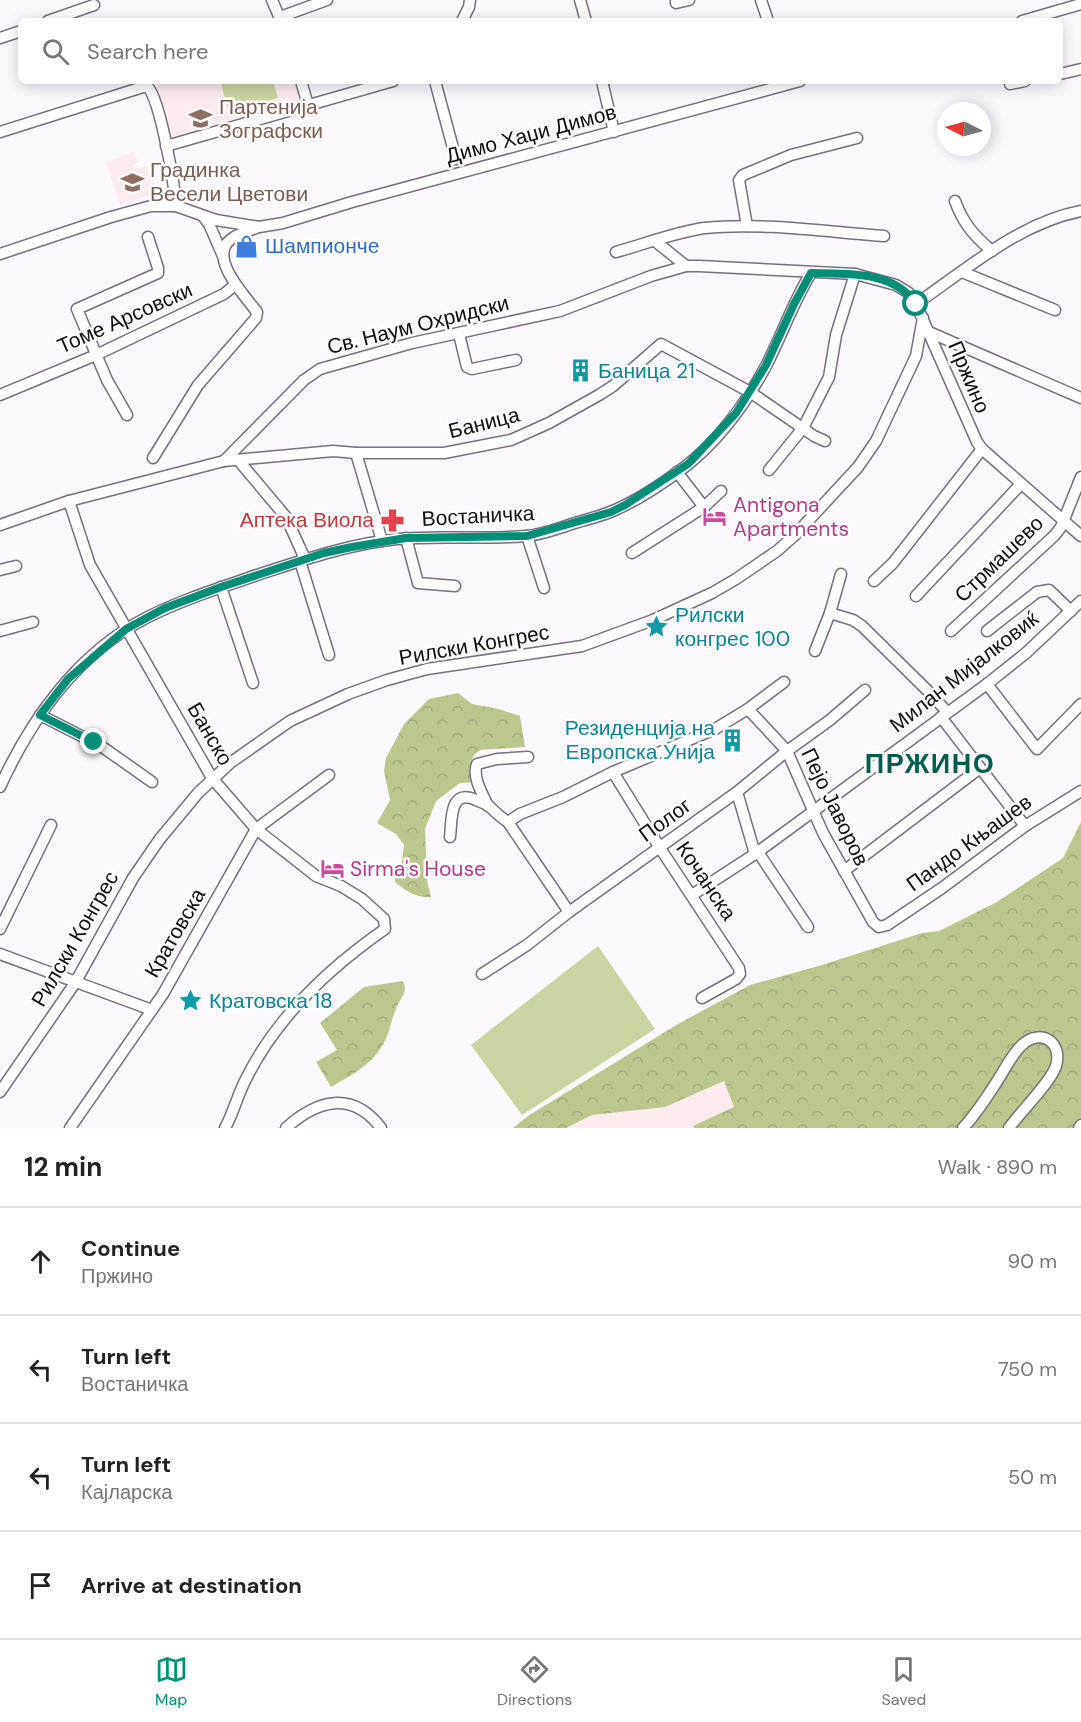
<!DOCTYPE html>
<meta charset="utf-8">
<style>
:root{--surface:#fff;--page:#f2f2f2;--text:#222;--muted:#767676;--line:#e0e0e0;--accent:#018d76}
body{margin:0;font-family:"DM Sans",sans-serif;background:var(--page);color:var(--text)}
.compass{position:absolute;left:937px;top:102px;width:54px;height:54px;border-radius:50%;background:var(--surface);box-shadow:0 3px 15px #0003;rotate:276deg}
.stop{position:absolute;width:18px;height:18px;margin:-14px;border:4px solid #018d76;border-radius:50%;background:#fff}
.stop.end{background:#018d76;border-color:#fff;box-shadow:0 2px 6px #0008}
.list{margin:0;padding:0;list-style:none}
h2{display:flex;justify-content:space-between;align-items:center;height:78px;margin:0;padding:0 24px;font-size:26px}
h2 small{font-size:20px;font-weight:400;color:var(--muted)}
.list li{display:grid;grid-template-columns:39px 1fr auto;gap:18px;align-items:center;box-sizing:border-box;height:108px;padding:0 24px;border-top:2px solid var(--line)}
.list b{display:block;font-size:22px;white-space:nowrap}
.list p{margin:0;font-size:20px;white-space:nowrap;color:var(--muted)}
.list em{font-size:20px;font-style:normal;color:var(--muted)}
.icon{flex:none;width:33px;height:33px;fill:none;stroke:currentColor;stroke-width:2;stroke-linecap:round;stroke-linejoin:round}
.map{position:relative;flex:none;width:1081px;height:1128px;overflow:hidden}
.search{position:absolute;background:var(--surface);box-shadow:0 3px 15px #0003;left:18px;right:18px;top:18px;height:66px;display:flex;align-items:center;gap:15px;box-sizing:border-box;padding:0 21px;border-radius:9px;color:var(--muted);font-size:22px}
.sheet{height:510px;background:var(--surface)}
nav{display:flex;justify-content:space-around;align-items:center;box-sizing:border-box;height:84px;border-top:2px solid var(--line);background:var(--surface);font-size:16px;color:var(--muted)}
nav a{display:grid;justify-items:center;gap:3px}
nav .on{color:var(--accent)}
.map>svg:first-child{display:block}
.education{fill:#fcebef}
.forest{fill:url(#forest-crowns)}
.pitch{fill:#cad4a3}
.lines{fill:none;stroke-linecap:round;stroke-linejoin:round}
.minor-casing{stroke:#75707b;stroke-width:13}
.minor{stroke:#fff;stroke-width:10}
.route{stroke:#018d76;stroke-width:8}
.labels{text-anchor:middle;stroke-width:5;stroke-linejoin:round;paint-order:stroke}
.education-label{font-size:21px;fill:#785e54;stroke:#fff;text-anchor:start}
.street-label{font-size:21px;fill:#0f0d11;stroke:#fff}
.shop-label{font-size:21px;fill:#366cbe;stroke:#fff;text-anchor:start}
.culture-label{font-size:21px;fill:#0d838f;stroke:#fff;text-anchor:start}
.hotel-label{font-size:21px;fill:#b23c85;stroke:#fff;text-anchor:start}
.health-label{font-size:21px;fill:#be3a42;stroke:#fff;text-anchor:end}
.district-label{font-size:27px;font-weight:bold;letter-spacing:1.5px;fill:#005c4c;stroke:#fff}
</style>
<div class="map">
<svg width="1081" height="1128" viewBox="0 0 1081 1128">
<defs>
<pattern id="forest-crowns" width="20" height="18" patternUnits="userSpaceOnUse" patternTransform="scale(1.5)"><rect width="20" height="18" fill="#bbc78d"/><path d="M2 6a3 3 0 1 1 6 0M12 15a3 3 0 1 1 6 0" fill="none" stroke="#a0aa79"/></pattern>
</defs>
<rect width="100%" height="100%" fill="#fbf9fe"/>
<!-- education -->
<g class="education">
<polygon points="156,81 294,81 300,100 171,137"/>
<polygon points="134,152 138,163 133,164 134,169 146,166 155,193 120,205 106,162"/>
<polygon points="724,1081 735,1107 693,1126 694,1128 566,1128 592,1115 665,1107"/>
</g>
<!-- forest -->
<g class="forest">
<path d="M 458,693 L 472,704 L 498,709 L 520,716 L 525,747 L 481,750 C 467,756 473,769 473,782 L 460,783 L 436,801 L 425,829 L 427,881 L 431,897 C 416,898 406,891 395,882 L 395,875 L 402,862 L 404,845 L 396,834 L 377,823 L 390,800 L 384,771 L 386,758 L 404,724 L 429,699 Z"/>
<polygon points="1081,822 1081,1128 694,1128 693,1126 734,1107 724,1081 665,1107 592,1115 566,1128 513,1128 528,1116 678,1024 750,985 822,965 922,933 939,931 997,902 1063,858"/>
<path d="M 403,981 C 408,992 402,996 397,1006 C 391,1019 390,1034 382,1046 C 371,1065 350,1076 331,1087 L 316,1062 L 337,1050 L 320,1023 L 364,987 Z"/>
</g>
<!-- pitch -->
<g class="pitch">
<polygon points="230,81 273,81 278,98 229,113 221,84"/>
<polygon points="598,946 655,1029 522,1115 471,1045"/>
</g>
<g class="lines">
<defs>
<g id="minor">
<polyline points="272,0 281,21"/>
<polyline points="580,0 586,21"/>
<polyline points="676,0 676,3 689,0"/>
<polyline points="761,0 768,21"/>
<polyline points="280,17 327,0"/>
<polyline points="48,21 94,5"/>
<polyline points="462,21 469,7 470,0"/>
<polyline points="1022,21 1081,4"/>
<polyline points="0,38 21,31"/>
<polyline points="1060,74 1081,69"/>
<polyline points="301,81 308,105"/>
<polyline points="435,81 456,159"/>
<polyline points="602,81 614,132"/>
<polyline points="1010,84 1025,81"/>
<path d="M 0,132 L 143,87 L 148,87 C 161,103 174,183 176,206"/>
<polyline points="166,146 393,81"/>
<path d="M 955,201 C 963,223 974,236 992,251"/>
<polyline points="203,216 209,224 223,256"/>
<polyline points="747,226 739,180 743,175 791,155 857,138"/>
<polyline points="655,241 686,266"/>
<path d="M 616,252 C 645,244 675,232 705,228 C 760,222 828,232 884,236"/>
<polyline points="0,254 111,217 151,206 176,206 216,220 259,227 283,223 352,202 800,81"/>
<polyline points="962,272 1055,310"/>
<path d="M 916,304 C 967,269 1019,223 1081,211"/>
<polyline points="929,332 1081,398"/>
<polyline points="459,334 467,367 472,369 516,360"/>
<polyline points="0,395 96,355 224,294 235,285"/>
<polyline points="127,415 107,380 77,309 158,273 158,268 148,237"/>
<polyline points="356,453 382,541"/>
<path d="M 153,458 L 198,385 L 256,318 L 257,312 C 246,297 208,258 230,240 C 237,234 248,231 256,228"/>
<polyline points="224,461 333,451 356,453 444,453 511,440 549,423 599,395 613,386 661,344 750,392 814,436 825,441"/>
<polyline points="239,461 286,517 305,559"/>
<polyline points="769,470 803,428 829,377 836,335 855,274"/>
<polyline points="677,472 704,507"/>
<path d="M 69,501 L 90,565 L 212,778 L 256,829 L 316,876 L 341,886 L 362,899 L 384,919 L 385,929 C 329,968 278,1015 247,1077 C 238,1093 234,1112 225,1128"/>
<polyline points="0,525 69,501 224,461 304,380 320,369 412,343 560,311 651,276 686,266 699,266 855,274 896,285 909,293 916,304 977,442 982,449 1081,536"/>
<polyline points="527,536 544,588"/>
<polyline points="406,538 418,583 455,586"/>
<polyline points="632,553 704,507 721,491"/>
<polyline points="300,561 329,655"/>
<polyline points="0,570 16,566"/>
<polyline points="874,581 893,563 982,449"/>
<polyline points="221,587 253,683"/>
<polyline points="916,596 1021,484"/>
<polyline points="830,613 853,620 862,626 931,694 947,712"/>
<polyline points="0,631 33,622"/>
<polyline points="951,631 1055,535 1061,527 1081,477"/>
<polyline points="987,631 1037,592 1049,590 1071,611"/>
<polyline points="815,651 830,613 841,574"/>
<polyline points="987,684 1037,749 1081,704"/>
<polyline points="748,709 787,751 823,833 873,922 879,927 887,925 942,888 1025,826 1081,791"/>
<polyline points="40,715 101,746 152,782"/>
<polyline points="941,717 1025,826"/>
<polyline points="613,772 660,848 739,968 740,974 736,979 702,998"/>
<path d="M 0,787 C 31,719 78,653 146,618 C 181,600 220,588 257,575 C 303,560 349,544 397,539 C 440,535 483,540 526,536 C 540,535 553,530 566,526 C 582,520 600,517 615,510 C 640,499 665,482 686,466 C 719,440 746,403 766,366 C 782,335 793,302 811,273"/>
<polyline points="737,792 755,854"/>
<path d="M 488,806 C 482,793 472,777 477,764 L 497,759 L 528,757"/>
<path d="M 450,837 C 452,820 449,788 476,800 C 480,802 485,803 489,806 C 495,812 500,817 508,822"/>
<polyline points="758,852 808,927"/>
<polyline points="844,871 980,768"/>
<polyline points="692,895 755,854 987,684 1026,653 1081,601"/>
<polyline points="569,912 508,822 520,814 563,797 613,772 715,729 748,709 784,682"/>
<polyline points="0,929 51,825"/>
<polyline points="0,954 152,1010"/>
<polyline points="482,974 527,945 569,912 737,792 787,751 830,720 865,690"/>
<polyline points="0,1092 75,983 133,878 159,840 198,793 230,763 290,721 348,694 387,680 427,669 582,646 653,620 712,593 736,579 777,551 795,535 858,467 876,441 916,356 923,318"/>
<polyline points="70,1128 163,994 256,829 329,775"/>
<path d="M 286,1128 C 317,1100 352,1090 381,1128"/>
<path d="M 963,1128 C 978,1112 989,1094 1001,1075 C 1007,1065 1013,1053 1022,1045 C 1040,1028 1063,1041 1056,1066 C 1051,1082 1021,1111 1009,1128"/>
<polyline points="1079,1128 1081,1125"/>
</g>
</defs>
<!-- minor casing -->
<use href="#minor" class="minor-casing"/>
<!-- minor -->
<use href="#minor" class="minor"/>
</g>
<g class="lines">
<!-- route -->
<path class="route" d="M 94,742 L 40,715 L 68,679 L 126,629 L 165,608 L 221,587 L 324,553 L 352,547 L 406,538 L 527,536 L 611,512 L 625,505 L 688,464 L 736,413 L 766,365 L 794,304 L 811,273 C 847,274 893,270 916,304"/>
</g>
<!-- icons -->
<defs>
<symbol id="school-bare" viewBox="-9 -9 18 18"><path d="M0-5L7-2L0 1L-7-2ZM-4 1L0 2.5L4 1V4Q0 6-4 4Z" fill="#8d6e63" stroke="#fff" stroke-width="2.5" paint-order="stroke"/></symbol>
<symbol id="shop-bare" viewBox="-9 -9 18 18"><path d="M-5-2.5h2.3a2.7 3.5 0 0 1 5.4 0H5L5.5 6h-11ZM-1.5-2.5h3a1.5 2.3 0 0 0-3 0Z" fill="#3f7fe0" stroke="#fff" stroke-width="2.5" paint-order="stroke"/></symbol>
<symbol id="building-bare" viewBox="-9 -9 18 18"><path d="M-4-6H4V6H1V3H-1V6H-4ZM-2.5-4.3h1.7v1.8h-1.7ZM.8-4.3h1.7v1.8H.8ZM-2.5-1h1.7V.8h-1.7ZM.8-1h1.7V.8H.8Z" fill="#0f9aa8" stroke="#fff" stroke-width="2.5" paint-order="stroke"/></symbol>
<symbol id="hotel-bare" viewBox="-9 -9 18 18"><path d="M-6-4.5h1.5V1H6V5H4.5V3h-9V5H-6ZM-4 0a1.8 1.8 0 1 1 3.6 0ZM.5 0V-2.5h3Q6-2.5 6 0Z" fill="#d1479c" stroke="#fff" stroke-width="2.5" paint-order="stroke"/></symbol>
<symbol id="pharmacy-bare" viewBox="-9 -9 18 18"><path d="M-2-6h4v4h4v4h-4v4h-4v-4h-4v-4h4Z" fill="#e0444e" stroke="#fff" stroke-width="2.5" paint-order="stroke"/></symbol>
<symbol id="sight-bare" viewBox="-9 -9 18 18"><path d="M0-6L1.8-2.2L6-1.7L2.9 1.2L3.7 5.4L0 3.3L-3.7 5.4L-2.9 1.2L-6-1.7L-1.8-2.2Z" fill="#0f9aa8" stroke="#fff" stroke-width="2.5" paint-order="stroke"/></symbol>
</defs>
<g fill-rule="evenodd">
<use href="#school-bare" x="184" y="102" width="33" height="33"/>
<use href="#school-bare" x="116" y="166" width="33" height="33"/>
<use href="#shop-bare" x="230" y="230" width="33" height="33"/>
<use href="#building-bare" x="564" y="354" width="33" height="33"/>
<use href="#hotel-bare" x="698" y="500" width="33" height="33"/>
<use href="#pharmacy-bare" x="376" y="504" width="33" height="33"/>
<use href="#sight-bare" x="640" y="610" width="33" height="33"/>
<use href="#building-bare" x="716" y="724" width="33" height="33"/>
<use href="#hotel-bare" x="316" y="852" width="33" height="33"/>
<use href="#sight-bare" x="174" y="984" width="33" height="33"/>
</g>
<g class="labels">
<!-- education labels -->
<g class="education-label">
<text x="219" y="114">Партенија<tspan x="219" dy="24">Зографски</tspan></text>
<text x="150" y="177">Градинка<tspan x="150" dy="24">Весели Цветови</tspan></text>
</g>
<!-- street labels -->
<g class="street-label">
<text transform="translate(531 134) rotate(-15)" y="7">Димо Хаџи Димов</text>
<text transform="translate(125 318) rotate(-24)" y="7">Томе Арсовски</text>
<text transform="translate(418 325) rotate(-14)" y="7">Св. Наум Охридски</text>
<text transform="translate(969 377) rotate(67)" y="7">Пржино</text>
<text transform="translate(484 423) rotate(-14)" y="7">Баница</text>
<text transform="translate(478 516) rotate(-3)" y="7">Востаничка</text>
<text transform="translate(999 559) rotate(-44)" y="7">Стрмашево</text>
<text transform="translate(474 645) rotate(-10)" y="7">Рилски Конгрес</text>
<text transform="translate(964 672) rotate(-38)" y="7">Милан Мијалковиќ</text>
<text transform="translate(210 734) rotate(60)" y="7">Банско</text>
<text transform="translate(835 807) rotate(64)" y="7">Пејо Јаворов</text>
<text transform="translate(665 820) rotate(-36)" y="7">Полог</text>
<text transform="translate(969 843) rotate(-36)" y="7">Пандо Књашев</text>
<text transform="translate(706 881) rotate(56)" y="7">Кочанска</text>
<text transform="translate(175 933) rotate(-60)" y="7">Кратовска</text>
<text transform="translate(75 939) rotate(-60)" y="7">Рилски Конгрес</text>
</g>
<!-- shop labels -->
<g class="shop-label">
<text x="265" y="253">Шампионче</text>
</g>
<!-- culture labels -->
<g class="culture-label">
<text x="598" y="378">Баница 21</text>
<text x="675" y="622">Рилски<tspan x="675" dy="24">конгрес 100</tspan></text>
<text x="715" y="735" text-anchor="end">Резиденција на<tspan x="715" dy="24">Европска Унија</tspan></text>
<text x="209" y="1008">Кратовска 18</text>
</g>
<!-- hotel labels -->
<g class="hotel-label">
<text x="733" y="512">Antigona<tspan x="733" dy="24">Apartments</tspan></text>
<text x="350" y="876">Sirma's House</text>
</g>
<!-- health labels -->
<g class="health-label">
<text x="374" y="527">Аптека Виола</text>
</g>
<!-- district labels -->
<g class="district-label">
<text x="930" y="773">ПРЖИНО</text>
</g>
</g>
</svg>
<svg class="compass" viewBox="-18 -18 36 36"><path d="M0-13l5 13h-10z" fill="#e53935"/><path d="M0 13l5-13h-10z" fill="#767676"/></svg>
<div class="stop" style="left:916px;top:304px"></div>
<div class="stop end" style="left:94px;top:742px"></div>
<div class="search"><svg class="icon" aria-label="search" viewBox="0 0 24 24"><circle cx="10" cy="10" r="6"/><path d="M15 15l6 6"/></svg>Search here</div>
</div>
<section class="sheet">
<h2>12 min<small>Walk · 890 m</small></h2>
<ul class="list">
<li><svg class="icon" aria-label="ahead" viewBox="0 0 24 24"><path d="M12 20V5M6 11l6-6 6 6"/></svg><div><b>Continue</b><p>Пржино</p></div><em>90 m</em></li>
<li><svg class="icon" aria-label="left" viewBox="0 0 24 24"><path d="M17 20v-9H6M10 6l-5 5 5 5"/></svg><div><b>Turn left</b><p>Востаничка</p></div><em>750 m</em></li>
<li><svg class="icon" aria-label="left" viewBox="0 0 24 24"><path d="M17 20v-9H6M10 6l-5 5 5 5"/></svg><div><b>Turn left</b><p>Кајларска</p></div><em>50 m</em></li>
<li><svg class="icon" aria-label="arrive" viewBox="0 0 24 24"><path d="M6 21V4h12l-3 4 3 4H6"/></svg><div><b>Arrive at destination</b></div></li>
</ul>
</section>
<nav>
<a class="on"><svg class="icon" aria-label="map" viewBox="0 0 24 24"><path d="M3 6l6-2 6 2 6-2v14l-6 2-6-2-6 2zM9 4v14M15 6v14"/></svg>Map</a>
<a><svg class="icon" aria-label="directions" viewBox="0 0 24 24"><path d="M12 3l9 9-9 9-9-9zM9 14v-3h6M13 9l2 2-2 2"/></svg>Directions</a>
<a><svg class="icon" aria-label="saved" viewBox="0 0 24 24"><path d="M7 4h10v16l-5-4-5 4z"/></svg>Saved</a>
</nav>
